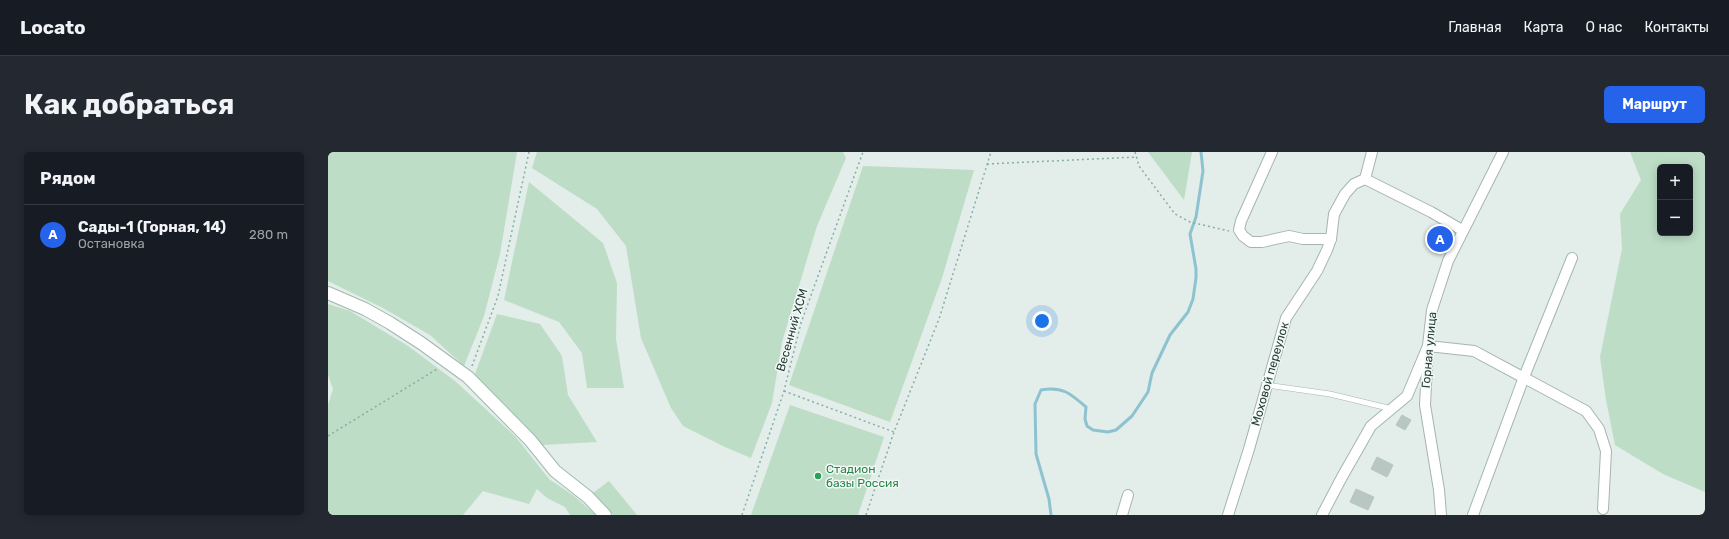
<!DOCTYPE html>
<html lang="ru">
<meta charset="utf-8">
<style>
:root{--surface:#171b24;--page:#242831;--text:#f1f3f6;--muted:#9ea1a6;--line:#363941;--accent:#2563eb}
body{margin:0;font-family:Rubik,sans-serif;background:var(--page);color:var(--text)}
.controls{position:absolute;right:12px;top:12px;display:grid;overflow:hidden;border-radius:6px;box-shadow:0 2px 10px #0003}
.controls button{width:36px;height:36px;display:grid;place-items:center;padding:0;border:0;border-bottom:1px solid var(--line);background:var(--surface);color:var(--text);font:20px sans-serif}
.you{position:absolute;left:714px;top:169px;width:14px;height:14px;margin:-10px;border:3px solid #fff;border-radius:50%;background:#1a73e8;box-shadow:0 0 0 6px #1a73e833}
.badge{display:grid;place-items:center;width:26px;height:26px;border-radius:50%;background:var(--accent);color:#fff;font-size:13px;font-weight:700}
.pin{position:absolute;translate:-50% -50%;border:2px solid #fff;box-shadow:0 1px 4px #0006}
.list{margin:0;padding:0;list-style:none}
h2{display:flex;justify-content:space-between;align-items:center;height:52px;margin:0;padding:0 16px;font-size:17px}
h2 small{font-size:13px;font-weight:400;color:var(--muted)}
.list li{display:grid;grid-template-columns:26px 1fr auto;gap:12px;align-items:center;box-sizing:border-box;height:60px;padding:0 16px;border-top:1px solid var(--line)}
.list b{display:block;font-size:15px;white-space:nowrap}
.list p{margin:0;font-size:13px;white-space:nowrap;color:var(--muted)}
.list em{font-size:13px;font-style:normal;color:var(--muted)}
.map{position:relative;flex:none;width:1377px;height:363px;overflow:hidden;border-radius:6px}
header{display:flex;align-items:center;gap:24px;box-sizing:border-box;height:56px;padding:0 20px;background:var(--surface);border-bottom:1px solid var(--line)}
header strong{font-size:19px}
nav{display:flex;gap:22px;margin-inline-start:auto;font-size:14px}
.intro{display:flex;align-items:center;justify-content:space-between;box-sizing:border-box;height:96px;padding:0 24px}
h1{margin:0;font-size:28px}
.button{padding:10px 18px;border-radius:6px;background:var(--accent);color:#fff;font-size:14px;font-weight:700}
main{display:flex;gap:24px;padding:0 24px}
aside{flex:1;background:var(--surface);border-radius:6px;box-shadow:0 2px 10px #0003}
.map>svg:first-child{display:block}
.green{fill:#bdddc6;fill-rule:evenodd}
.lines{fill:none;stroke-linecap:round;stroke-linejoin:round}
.stream{stroke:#8dc3d0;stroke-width:3}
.building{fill:#b8c7c2;stroke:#b6c6c0}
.service-casing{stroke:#a6b5b0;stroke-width:6}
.minor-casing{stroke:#a6b5b0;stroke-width:12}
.secondary-casing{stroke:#a2b8b1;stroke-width:14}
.path{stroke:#84afa3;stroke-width:1.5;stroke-dasharray:2 3;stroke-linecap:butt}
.service{stroke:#fff;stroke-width:5}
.minor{stroke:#fff;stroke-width:10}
.secondary{stroke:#fff;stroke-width:12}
.leisure-dot{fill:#2e9e5b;stroke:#f4f9f6;stroke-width:1.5}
.labels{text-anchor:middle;stroke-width:3;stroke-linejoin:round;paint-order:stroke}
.street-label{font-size:12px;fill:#233e37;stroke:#f4f9f6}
.leisure-label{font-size:12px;fill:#27864d;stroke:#f4f9f6;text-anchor:start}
</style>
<header>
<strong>Locato</strong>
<nav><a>Главная</a><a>Карта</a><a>О нас</a><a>Контакты</a></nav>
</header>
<div class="intro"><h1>Как добраться</h1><a class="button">Маршрут</a></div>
<main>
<aside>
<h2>Рядом<small></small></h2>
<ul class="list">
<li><span class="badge">A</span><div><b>Сады-1 (Горная, 14)</b><p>Остановка</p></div><em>280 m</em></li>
</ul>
</aside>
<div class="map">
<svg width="1377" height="363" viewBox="0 0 1377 363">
<rect width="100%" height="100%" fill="#e3ede9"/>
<!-- green -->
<g class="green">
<polygon points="0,0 189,0 172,102 156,164 136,214 102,183 55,156 0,129"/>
<polygon points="209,0 515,0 518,6 489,74 454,190 444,251 423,306 397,295 355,274 343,256 313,186 298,94 269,57 204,16"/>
<polygon points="820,0 864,0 856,48"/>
<path d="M 1302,0 L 1377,0 L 1377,340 L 1335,322 L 1287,293 L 1278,248 L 1272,205 L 1294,97 L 1292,62 L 1313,28 ZM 1332,15 L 1362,15 L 1362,81 L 1332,81 Z"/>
<polygon points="535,14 646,18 614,126 562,270 461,233"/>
<polygon points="201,30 275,91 289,131 288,187 296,236 259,236 254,201 231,170 176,148"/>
<polygon points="0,152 22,159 80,194 127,229 187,284 221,327 246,344 268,363 242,363 237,355 219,346 209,337 201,352 155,339 135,363 0,363 0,253 5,237 0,223"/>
<polygon points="169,162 212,172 234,204 240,243 269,290 214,293 147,222"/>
<polygon points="462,253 556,285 530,363 423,363"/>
<polygon points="281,329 309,363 285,363 265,341"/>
</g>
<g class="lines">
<!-- stream -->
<path class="stream" d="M 723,363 L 721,347 L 708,302 L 707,252 L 713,238 C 734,234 742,241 758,255 L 757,267 L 759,274 L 765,278 L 780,280 L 788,278 L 804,264 L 820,240 L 824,221 L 842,183 L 860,160 L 865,147 L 868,126 L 868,117 L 862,82 L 868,65 L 875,19 L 873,0"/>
</g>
<!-- building -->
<g class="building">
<polygon points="1074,263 1083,268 1077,278 1068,273"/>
<polygon points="1049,305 1065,313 1059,325 1043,317"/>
<polygon points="1028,337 1046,345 1040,358 1022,350"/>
</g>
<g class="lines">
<defs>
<polyline id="service" points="939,233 1002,242 1064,257"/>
<g id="minor">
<polyline points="944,0 913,69 911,78 915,84 923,90 934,90 961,84 975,87 1003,87"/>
<polyline points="1044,0 1037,27 1103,60 1134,78"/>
<polyline points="794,363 800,343"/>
<polyline points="900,363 921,297 958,166 989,119 999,98 1003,87 1006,62 1017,42 1026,32 1037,27"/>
<polyline points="994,363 1014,325 1043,274 1079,244 1100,194 1146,199 1258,259 1271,277 1278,299 1275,357"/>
<polyline points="1113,363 1111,338 1097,253 1100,194 1104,158 1120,109 1175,0"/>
<polyline points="1145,363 1196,225 1244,106"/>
</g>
<polyline id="secondary" points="0,141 37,157 62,171 93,191 140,225 202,288 227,319 260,345 277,363"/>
</defs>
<!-- service casing -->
<use href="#service" class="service-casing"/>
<!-- minor casing -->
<use href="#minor" class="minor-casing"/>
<!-- secondary casing -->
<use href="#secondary" class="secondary-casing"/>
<!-- path -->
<g class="path">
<polyline points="807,0 811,14 847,62 862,70 901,79"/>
<polyline points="659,12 809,5"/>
<polyline points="144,214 170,144 201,0"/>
<polyline points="456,239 566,280 611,167 663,0"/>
<polyline points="0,284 109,217"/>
<polyline points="414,363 456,239 473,171 535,0"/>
<polyline points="538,363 566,280"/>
</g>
<!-- service -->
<use href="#service" class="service"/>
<!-- minor -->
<use href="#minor" class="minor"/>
<!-- secondary -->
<use href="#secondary" class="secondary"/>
</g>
<!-- markers -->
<circle class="leisure-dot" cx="490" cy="324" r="4"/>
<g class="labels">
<!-- street labels -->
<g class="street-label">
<text transform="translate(464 178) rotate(-74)" y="4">Весенний ХСМ</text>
<text transform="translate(1101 198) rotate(-85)" y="4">Горная улица</text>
<text transform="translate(942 222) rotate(-74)" y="4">Моховой переулок</text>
</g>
<!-- leisure labels -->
<g class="leisure-label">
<text x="498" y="321">Стадион<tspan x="498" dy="14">базы Россия</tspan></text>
</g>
</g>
</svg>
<div class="controls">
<button>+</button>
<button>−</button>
</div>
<div class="you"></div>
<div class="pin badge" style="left:1112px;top:87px">A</div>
</div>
</main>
